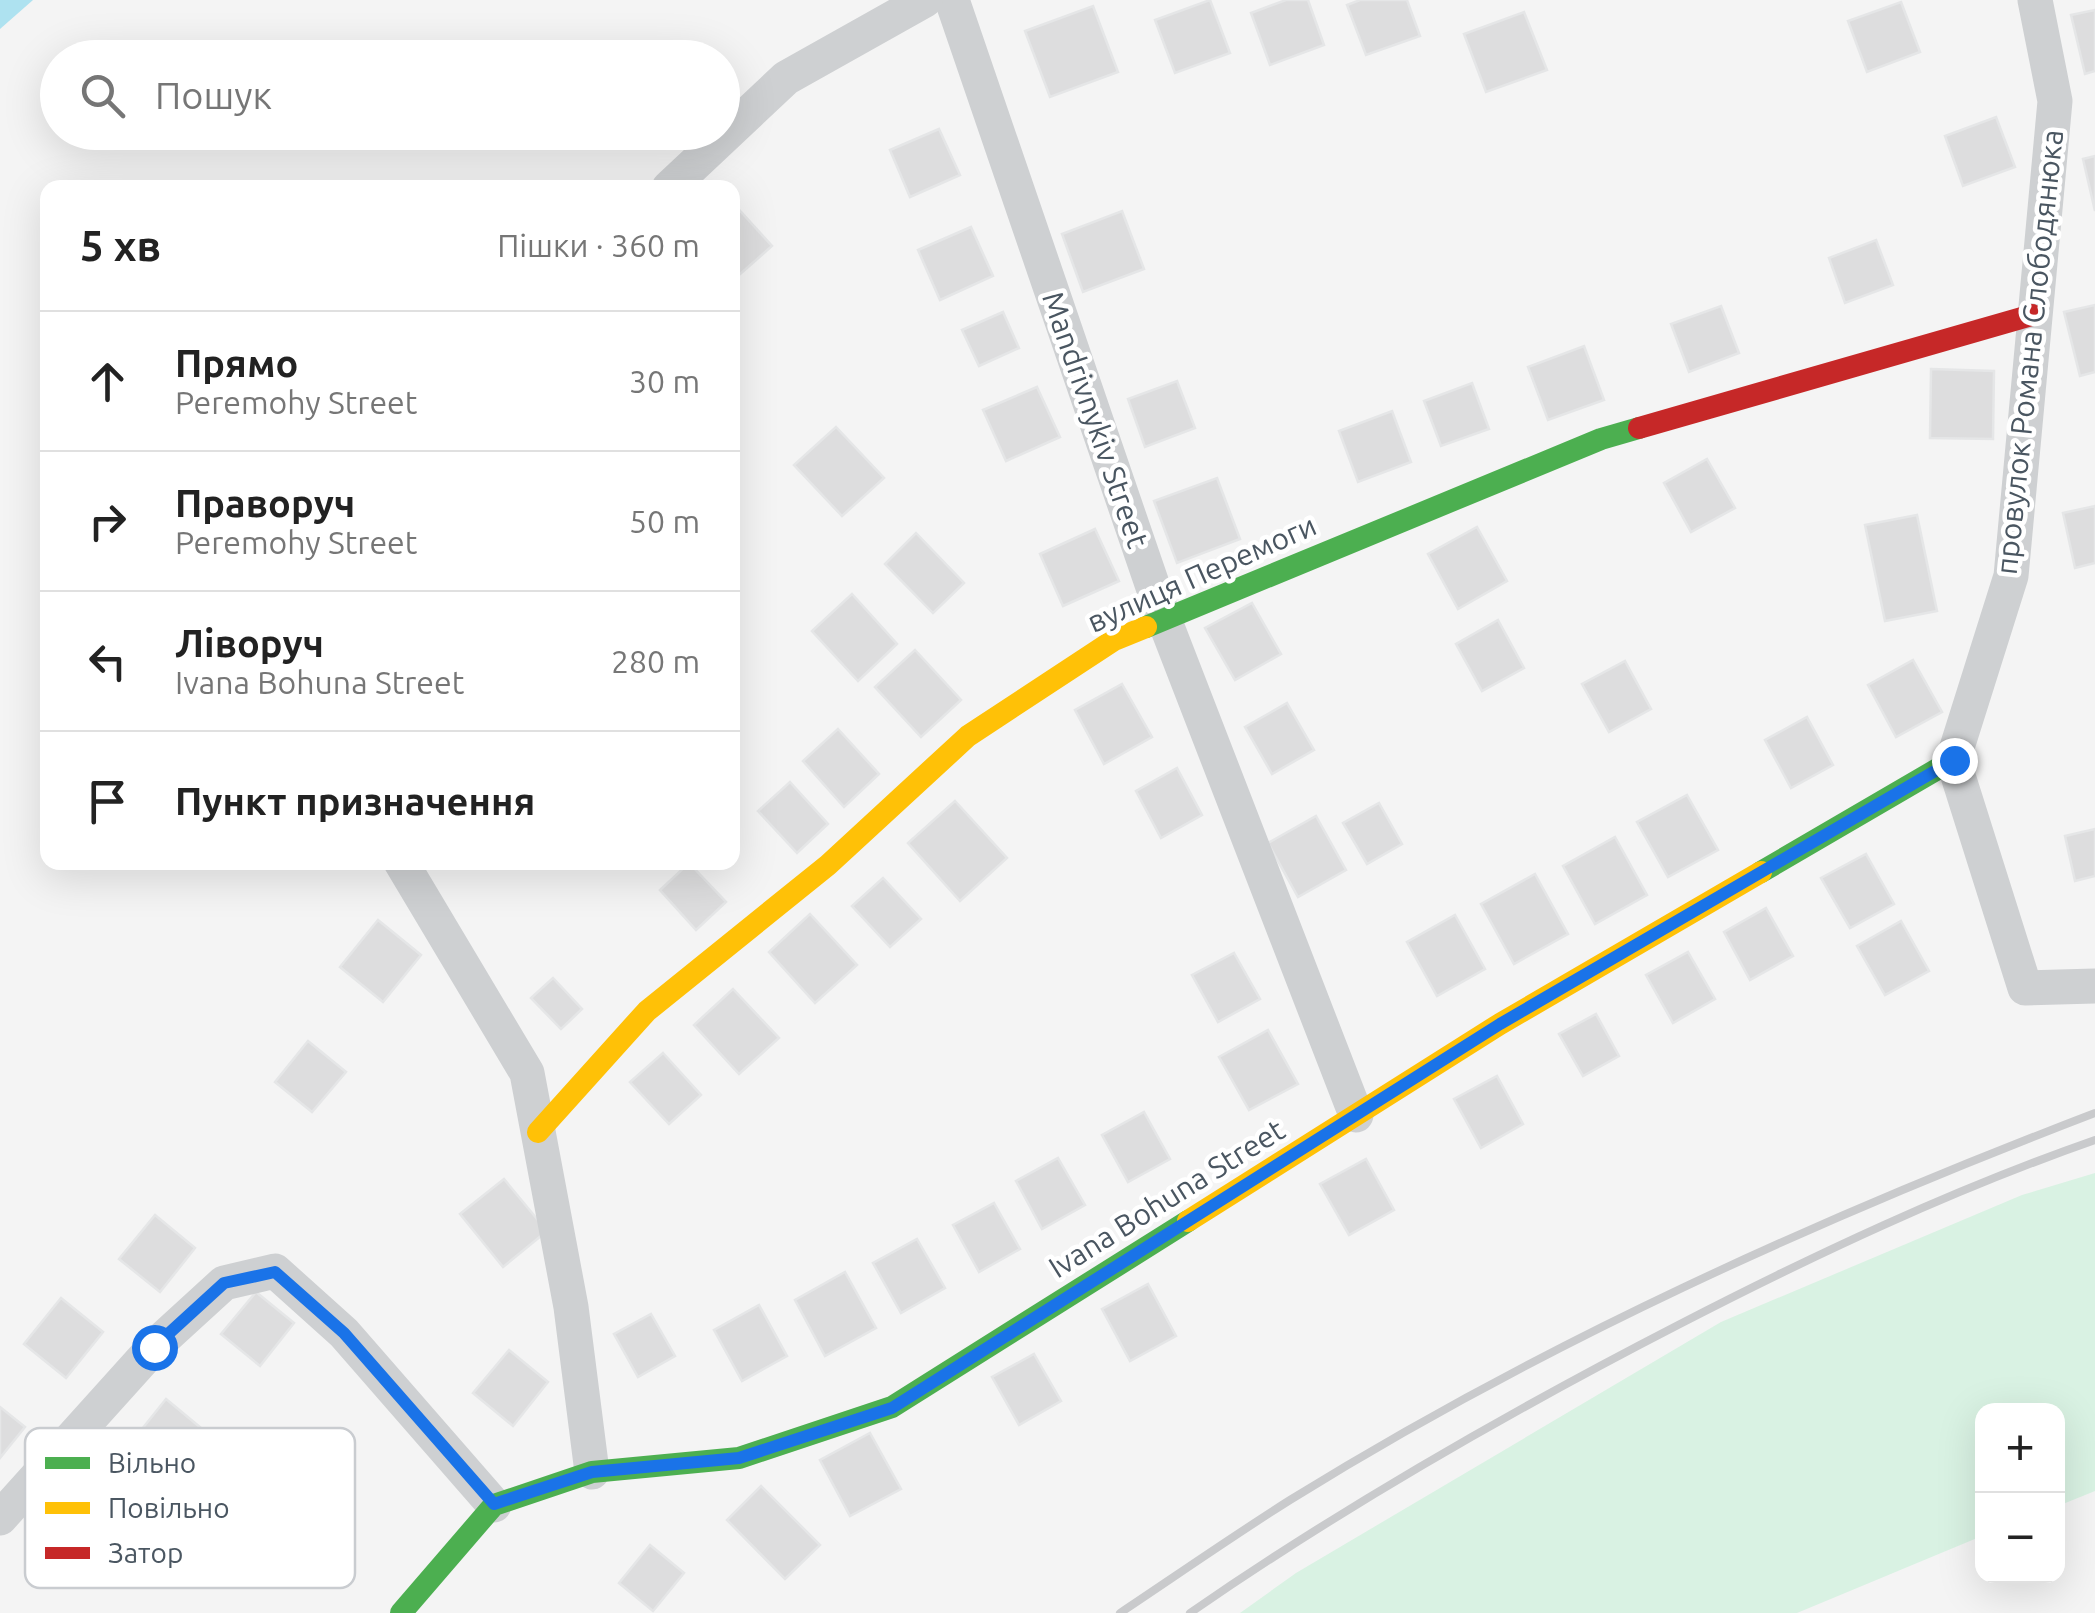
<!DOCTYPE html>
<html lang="uk">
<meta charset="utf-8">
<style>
:root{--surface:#fff;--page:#f6f6f6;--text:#222;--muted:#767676;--line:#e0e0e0}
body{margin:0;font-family:Ubuntu,sans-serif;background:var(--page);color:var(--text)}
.controls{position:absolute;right:30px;bottom:30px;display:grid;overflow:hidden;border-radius:20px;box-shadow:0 10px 40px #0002}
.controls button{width:90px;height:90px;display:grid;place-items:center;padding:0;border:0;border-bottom:2px solid var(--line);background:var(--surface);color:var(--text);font:50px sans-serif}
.stop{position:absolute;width:30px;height:30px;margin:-22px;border:8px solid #1a73e8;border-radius:50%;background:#fff}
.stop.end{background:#1a73e8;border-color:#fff;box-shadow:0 2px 10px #0008}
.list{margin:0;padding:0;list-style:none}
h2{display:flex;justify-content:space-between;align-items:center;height:130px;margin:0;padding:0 40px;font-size:42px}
h2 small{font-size:32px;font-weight:400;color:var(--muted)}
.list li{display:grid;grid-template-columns:65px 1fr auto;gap:30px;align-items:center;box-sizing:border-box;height:140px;padding:0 40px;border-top:2px solid var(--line)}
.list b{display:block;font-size:38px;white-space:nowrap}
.list p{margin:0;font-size:32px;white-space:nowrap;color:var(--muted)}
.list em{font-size:32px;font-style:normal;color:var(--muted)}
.icon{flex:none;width:55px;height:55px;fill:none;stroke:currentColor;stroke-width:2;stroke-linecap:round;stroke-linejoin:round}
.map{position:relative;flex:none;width:2095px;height:1613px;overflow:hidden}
.search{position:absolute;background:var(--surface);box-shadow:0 10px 40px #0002;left:40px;top:40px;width:700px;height:110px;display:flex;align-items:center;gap:25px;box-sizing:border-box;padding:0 35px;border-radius:55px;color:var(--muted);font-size:38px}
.panel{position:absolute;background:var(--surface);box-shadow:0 10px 40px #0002;left:40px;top:180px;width:700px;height:690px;border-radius:20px}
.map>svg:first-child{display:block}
.green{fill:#d9f2e3}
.water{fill:#aee2f0}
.building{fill:#ddddde;stroke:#e5e6e7;stroke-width:2.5}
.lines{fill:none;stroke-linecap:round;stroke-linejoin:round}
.street{stroke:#ced0d2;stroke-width:35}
.fast{stroke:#4caf50;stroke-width:22}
.slow{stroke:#ffc107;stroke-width:22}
.jam{stroke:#c62828;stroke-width:22}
.rail{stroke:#c9cacc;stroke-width:8}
.route{stroke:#1a73e8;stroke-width:12}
.labels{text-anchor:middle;stroke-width:9;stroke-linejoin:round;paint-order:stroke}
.street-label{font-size:30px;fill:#4a5661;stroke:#fff}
.key{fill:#fff;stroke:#c9ccd0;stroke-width:2.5}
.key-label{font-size:28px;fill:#4a5661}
</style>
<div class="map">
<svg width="2095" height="1613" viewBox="0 0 2095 1613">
<rect width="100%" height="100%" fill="#f4f4f4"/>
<!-- green -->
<polygon class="green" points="2095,1173 2095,1491 2058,1506 2058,1410 1982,1410 1982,1536 1797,1613 1240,1613 1296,1573 1721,1322 2022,1195"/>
<!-- water -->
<polygon class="water" points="0,0 33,0 0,29"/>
<!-- building -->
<g class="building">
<polygon points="1210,0 1230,53 1175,73 1155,20"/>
<polygon points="1286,0 1308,0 1324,45 1270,65 1251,13"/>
<polygon points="1360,0 1407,0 1420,36 1366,55 1347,5"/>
<polygon points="1901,2 1920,52 1867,72 1848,21"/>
<polygon points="1093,6 1118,72 1050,97 1025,31"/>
<polygon points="2095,10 2095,71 2085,74 2071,15"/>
<polygon points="1524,12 1547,70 1486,92 1464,34"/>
<polygon points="1996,117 2015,167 1963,186 1945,136"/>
<polygon points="939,129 960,175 910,197 890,150"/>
<polygon points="2095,156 2095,211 2083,159"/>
<polygon points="733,203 772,246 739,275 732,268"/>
<polygon points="1122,211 1144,269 1083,292 1062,234"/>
<polygon points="971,227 993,276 940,300 918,250"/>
<polygon points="1876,240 1893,285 1845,303 1829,258"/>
<polygon points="2095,305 2095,372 2080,376 2064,312"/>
<polygon points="1721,306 1739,353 1689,372 1671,324"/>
<polygon points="1003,312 1019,348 979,366 962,330"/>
<polygon points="1584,346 1604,400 1548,420 1528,367"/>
<polygon points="1931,369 1994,371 1993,439 1930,438"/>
<polygon points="1177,381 1195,428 1145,447 1128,399"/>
<polygon points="1472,383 1489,429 1441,446 1424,401"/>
<polygon points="1037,387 1060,437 1006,461 983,410"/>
<polygon points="1392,411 1411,462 1358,482 1339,431"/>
<polygon points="836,427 884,478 842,516 794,465"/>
<polygon points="1707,459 1735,508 1691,532 1664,483"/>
<polygon points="1217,478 1240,539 1177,563 1154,501"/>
<polygon points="2095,506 2095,563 2075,568 2063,513"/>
<polygon points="1917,515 1937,611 1885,621 1865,525"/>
<polygon points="1477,527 1507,581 1458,609 1428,554"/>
<polygon points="1095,529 1119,581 1063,606 1040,554"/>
<polygon points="916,533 964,583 933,613 885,564"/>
<polygon points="852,594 897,644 858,681 812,631"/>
<polygon points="1252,603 1281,654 1235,680 1205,628"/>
<polygon points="1498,620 1524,668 1482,691 1456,644"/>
<polygon points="915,650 961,700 921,737 875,687"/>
<polygon points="1913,660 1942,712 1896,737 1868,685"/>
<polygon points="1625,661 1651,709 1609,732 1582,684"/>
<polygon points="1122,684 1152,737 1104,764 1075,710"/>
<polygon points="1287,703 1314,750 1272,774 1245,727"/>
<polygon points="1807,717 1833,765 1791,788 1765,740"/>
<polygon points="838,729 879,774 844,807 803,761"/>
<polygon points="1177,768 1202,815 1161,838 1136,791"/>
<polygon points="790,782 828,824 797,853 758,811"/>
<polygon points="1687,795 1718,850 1668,877 1637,822"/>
<polygon points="955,801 1007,858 960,901 908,843"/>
<polygon points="1379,803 1402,844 1367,864 1343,823"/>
<polygon points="1316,816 1346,870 1298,897 1268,843"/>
<polygon points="2095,829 2095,876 2075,881 2065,836"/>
<polygon points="1615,837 1647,895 1595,924 1563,866"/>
<polygon points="1866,854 1894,904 1850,928 1821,878"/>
<polygon points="689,863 726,902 696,930 660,890"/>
<polygon points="1535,874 1568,934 1514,964 1481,904"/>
<polygon points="883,878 921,919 890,947 852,906"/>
<polygon points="1766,908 1793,956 1750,980 1724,932"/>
<polygon points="810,914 857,965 815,1003 769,952"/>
<polygon points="1455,915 1485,969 1437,996 1407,942"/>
<polygon points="378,920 421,955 383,1002 340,967"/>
<polygon points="1901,921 1929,971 1885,995 1857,946"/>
<polygon points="1688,952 1715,999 1673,1023 1646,975"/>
<polygon points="1234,953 1260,999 1218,1022 1192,975"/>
<polygon points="553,978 582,1009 561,1029 531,998"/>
<polygon points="733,989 779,1038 739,1074 694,1025"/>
<polygon points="1596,1014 1619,1056 1583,1076 1559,1034"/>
<polygon points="1268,1030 1298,1084 1249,1110 1219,1057"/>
<polygon points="308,1041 346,1072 312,1112 275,1082"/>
<polygon points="663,1053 701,1095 669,1124 630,1082"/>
<polygon points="1497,1076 1523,1124 1481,1148 1454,1099"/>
<polygon points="1144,1112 1170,1159 1128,1182 1102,1135"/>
<polygon points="1058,1158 1085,1205 1042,1229 1016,1181"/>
<polygon points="1366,1159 1394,1210 1349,1235 1320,1184"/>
<polygon points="504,1179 547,1231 503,1267 460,1214"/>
<polygon points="994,1203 1020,1249 979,1272 953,1225"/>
<polygon points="155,1215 195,1248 160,1292 119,1259"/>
<polygon points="917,1239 945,1288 901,1313 873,1263"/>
<polygon points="845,1272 876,1328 825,1356 795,1300"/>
<polygon points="1148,1284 1176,1336 1130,1361 1102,1309"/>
<polygon points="256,1292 294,1323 260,1366 221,1334"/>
<polygon points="61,1298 103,1332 66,1378 24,1344"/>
<polygon points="759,1305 787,1356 742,1381 714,1330"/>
<polygon points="651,1314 675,1356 638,1377 614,1334"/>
<polygon points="509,1350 548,1382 513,1426 473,1393"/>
<polygon points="1034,1354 1061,1401 1019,1425 992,1377"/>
<polygon points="166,1399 201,1428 169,1468 134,1439"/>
<polygon points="0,1407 25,1427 0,1458"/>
<polygon points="870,1433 901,1489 850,1516 820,1460"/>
<polygon points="761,1486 820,1545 785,1579 727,1520"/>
<polygon points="650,1545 684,1573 653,1611 619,1583"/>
</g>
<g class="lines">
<!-- street -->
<g class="street">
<polyline points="952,0 1164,619 1356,1115"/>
<polyline points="2035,0 2055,101 2011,576 1953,760 2025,988 2095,986"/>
<polyline points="669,188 786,78 925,0"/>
<polyline points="401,862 527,1073 571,1307 592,1472"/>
<polyline points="0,1518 154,1347 224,1283 275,1271 344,1333 494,1505"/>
</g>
<!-- fast -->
<g class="fast">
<polyline points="1146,627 1601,439 1639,428"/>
<polyline points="1761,872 1953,760"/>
<polyline points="401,1613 494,1505 592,1472 739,1458 892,1407 1188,1221"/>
</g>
<!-- slow -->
<g class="slow">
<polyline points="538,1132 647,1011 828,865 968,736 1114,640 1146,627"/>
<polyline points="1188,1221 1500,1024 1761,872"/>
</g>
<!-- jam -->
<polyline class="jam" points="1639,428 2032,315"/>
<!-- rail -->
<g class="rail">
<path d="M 1120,1613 C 1177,1575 1233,1536 1290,1500 C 1543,1343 1818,1219 2095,1113"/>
<path d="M 1190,1613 C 1346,1505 1511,1411 1680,1324 C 1814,1255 1952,1190 2095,1140"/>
</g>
</g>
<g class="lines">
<!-- route -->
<polyline class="route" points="154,1347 224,1283 275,1272 344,1333 494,1504 592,1472 739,1458 892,1408 1500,1024 1954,760"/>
</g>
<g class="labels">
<!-- street labels -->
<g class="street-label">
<text transform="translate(2030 352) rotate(-84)" y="10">провулок Романа Слободянюка</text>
<text transform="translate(1095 420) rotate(71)" y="10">Mandrivnykiv Street</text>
<text transform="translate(1202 574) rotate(-24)" y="10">вулиця Перемоги</text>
<text transform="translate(1167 1199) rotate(-32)" y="10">Ivana Bohuna Street</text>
</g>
</g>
<!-- legend -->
<rect x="25" y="1428" width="330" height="160" rx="15" class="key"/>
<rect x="45" y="1457" width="45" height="12" fill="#4caf50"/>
<rect x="45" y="1502" width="45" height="12" fill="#ffc107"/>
<rect x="45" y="1547" width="45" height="12" fill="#c62828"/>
<g class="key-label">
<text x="108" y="1473">Вільно</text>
<text x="108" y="1518">Повільно</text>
<text x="108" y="1563">Затор</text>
</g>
</svg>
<div class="controls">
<button>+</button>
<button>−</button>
</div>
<div class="stop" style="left:154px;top:1347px"></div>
<div class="stop end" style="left:1954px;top:760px"></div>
<div class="search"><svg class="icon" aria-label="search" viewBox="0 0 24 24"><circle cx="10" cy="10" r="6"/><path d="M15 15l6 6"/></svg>Пошук</div>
<section class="panel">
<h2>5 хв<small>Пішки · 360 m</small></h2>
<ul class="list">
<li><svg class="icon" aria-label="ahead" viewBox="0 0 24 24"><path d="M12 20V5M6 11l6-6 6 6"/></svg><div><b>Прямо</b><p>Peremohy Street</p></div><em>30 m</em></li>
<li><svg class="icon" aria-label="right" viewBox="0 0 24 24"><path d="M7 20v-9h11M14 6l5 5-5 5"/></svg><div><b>Праворуч</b><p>Peremohy Street</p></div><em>50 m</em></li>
<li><svg class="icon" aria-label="left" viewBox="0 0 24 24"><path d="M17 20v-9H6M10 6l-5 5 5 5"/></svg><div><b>Ліворуч</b><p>Ivana Bohuna Street</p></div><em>280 m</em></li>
<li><svg class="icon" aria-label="arrive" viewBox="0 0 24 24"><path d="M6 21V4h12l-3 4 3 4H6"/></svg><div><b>Пункт призначення</b></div></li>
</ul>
</section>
</div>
